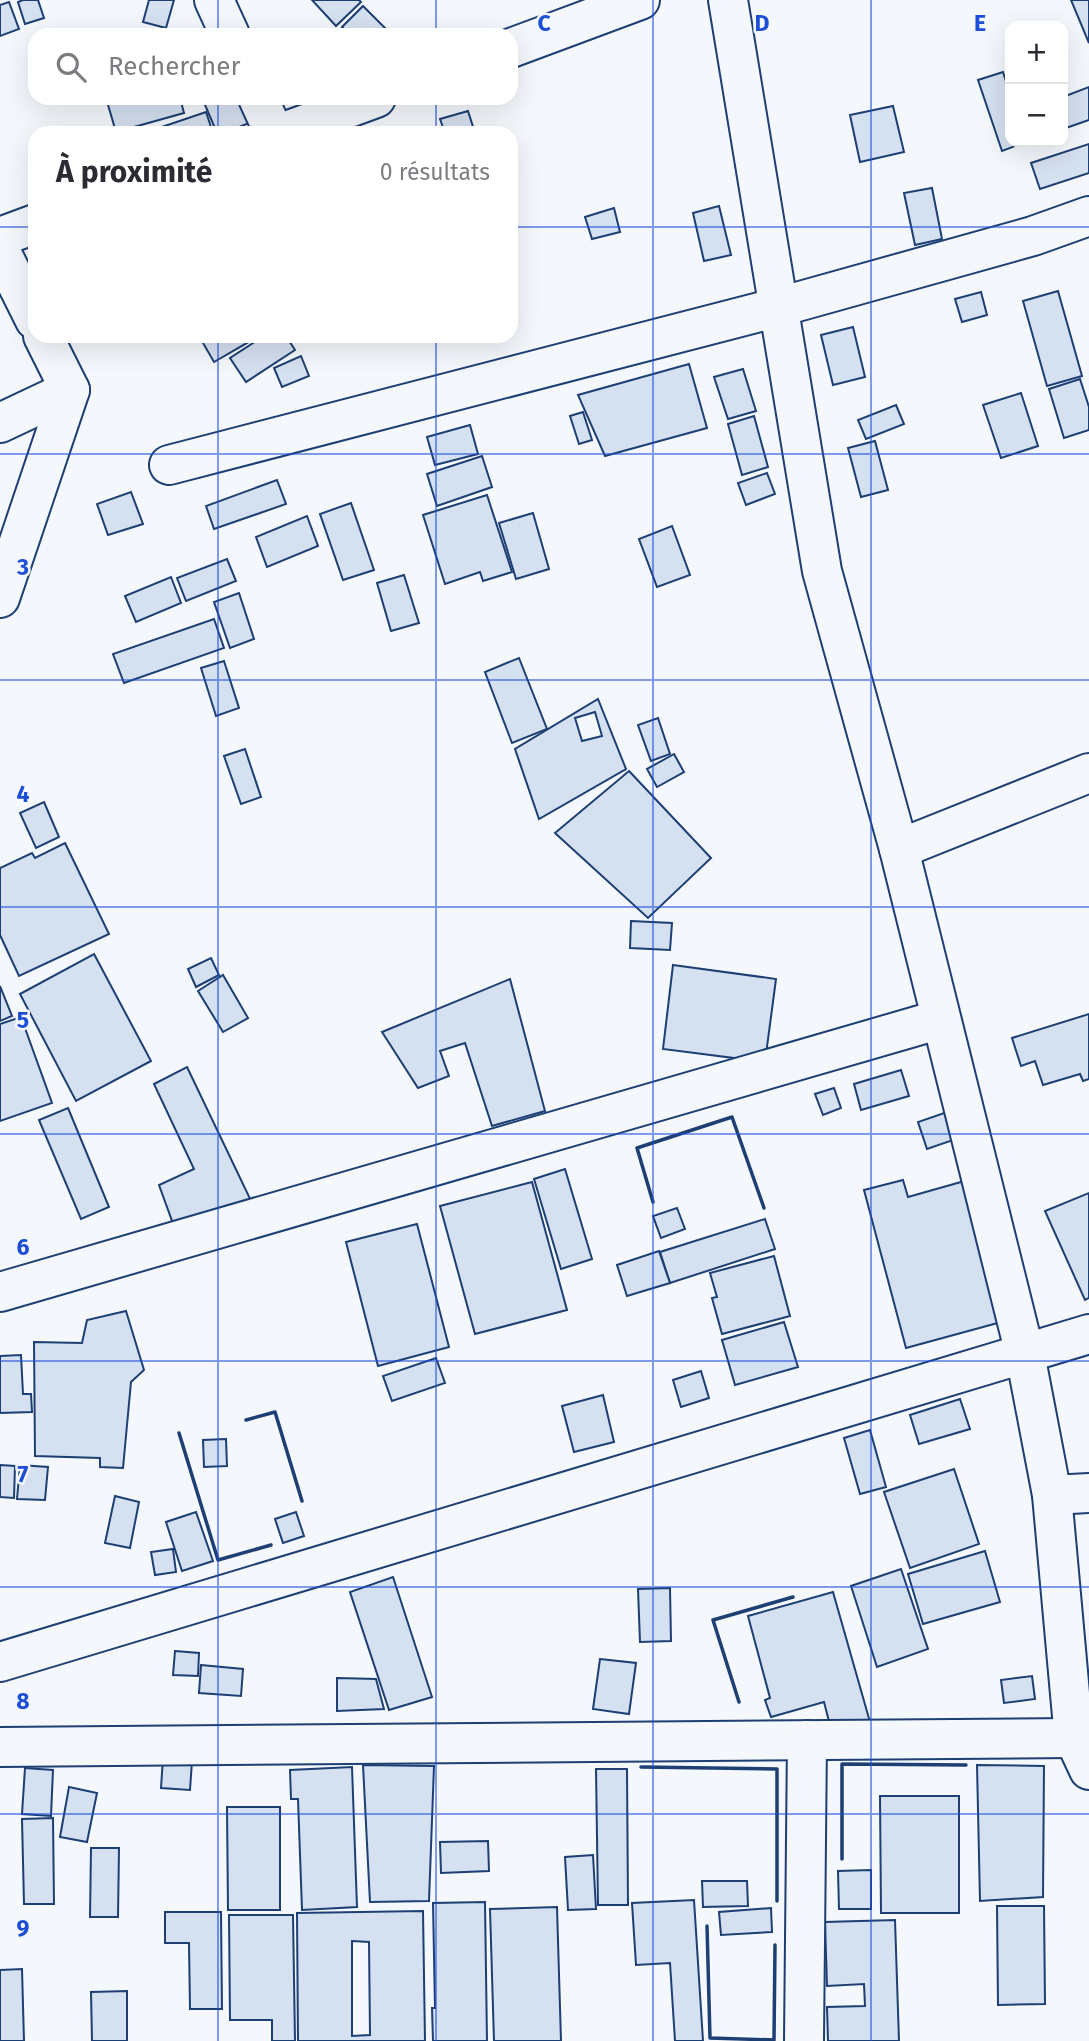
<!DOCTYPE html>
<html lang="fr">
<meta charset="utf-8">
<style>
:root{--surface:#fff;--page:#f7f7f7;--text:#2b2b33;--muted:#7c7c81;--line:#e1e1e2}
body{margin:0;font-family:"Fira Sans",sans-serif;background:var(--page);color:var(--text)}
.controls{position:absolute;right:21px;top:21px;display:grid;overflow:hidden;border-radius:14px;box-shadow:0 7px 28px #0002}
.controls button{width:63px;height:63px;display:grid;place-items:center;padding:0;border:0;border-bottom:2px solid var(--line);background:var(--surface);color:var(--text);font:35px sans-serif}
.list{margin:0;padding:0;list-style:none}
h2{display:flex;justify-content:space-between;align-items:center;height:91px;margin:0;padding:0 28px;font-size:30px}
h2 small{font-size:23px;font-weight:400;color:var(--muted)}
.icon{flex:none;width:38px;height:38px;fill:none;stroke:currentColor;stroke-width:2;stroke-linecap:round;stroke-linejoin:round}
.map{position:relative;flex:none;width:1089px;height:2041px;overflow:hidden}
.search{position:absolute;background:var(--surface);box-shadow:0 7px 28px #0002;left:28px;top:28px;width:490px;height:77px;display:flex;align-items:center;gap:18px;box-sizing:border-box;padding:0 24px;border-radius:21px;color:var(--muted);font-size:26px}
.panel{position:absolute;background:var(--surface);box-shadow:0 7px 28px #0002;left:28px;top:126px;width:490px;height:217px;border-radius:21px}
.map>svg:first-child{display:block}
.building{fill:#d5e0f0;stroke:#1d3f73;stroke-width:2;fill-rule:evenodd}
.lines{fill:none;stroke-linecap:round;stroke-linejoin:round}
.minor-casing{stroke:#1d3f73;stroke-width:42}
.minor{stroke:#f4f7fb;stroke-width:38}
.wall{stroke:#1d3f73;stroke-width:3.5}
.grid{fill:none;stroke:#1d4ed8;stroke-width:2;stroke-opacity:0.55}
.grid-label{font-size:23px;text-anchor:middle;font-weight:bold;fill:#1d4ed8;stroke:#f4f7fb;stroke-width:5;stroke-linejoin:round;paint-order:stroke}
</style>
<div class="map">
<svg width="1089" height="2041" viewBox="0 0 1089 2041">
<rect width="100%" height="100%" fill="#f4f7fb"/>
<!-- building -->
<g class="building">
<polygon points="23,0 38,0 44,18 25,24 18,2"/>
<polygon points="149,0 174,0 166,28 143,22"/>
<polygon points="312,0 359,0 361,2 336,26"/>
<polygon points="1071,0 1089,0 1089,43"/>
<polygon points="9,2 19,29 0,36 0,5"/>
<polygon points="363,6 392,35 350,35 342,27"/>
<polygon points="1003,72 1010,94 1010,142 1026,142 1002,151 978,80"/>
<polygon points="1089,87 1089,120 1063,129 1063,97"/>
<polygon points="106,98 180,98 184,113 116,132"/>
<polygon points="202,98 239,98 249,123 225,133 217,133"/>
<polygon points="893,106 904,152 860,162 850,115"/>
<polygon points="468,111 475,133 445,133 440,119"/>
<polygon points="206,112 213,133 144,133"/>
<polygon points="1089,144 1089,173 1040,189 1031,163"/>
<polygon points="932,188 942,239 915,245 904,193"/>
<polygon points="719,206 731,255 704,261 693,213"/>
<polygon points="614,208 620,232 592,239 585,217"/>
<polygon points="1058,291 1082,376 1047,386 1023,301"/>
<polygon points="981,292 987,315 962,322 955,299"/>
<polygon points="853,327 865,377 833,385 821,335"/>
<polygon points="199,336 259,336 214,362"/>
<polygon points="264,336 286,336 295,350 246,382 230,358"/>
<polygon points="301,356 309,376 282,387 274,368"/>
<polygon points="689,364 707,428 605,456 578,395"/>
<polygon points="743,369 756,411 728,419 714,377"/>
<polygon points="1080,379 1089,407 1089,430 1064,438 1049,389"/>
<polygon points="1021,393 1038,446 1001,458 983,405"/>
<polygon points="896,405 904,424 866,439 858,420"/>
<polygon points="583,412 592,440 579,444 570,416"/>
<polygon points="754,416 768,467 742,475 728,424"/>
<polygon points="470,425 478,454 435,465 427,437"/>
<polygon points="875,441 888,490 861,497 848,448"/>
<polygon points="482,456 492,487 437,506 427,474"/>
<polygon points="767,473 775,494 746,505 738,483"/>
<polygon points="277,480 286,504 214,529 206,506"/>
<polygon points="131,492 143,524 108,535 97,504"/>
<polygon points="487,495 512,572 483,581 480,572 445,584 423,515"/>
<polygon points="351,503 374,570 343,580 320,514"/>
<polygon points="533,513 549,569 516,579 499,523"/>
<polygon points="307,516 318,546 267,567 256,537"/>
<polygon points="672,526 690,575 657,587 639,539"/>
<polygon points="227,559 236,581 186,601 177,578"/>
<polygon points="404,575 419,623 391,631 377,583"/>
<polygon points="171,577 181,603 136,622 125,596"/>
<polygon points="239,593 254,639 230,648 214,602"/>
<polygon points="214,619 224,648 124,683 113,654"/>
<polygon points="519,658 547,729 512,743 485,672"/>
<polygon points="224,661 239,708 216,716 201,668"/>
<path d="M 598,699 L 626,769 L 539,819 L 515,749 ZM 595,712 L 602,736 L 582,741 L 575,718 Z"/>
<polygon points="658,718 670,754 651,761 638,725"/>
<polygon points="245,749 261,797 241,804 224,756"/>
<polygon points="674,754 684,772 657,787 647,769"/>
<polygon points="629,771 711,858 648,918 555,833"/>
<polygon points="44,802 59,837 36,848 20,813"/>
<polygon points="65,843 109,934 19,976 0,935 0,868 32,853 35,858"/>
<polygon points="631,921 672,923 670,950 630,948"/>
<polygon points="94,954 151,1061 76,1101 20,994"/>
<polygon points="211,958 219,975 196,987 188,969"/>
<polygon points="673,965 776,979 765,1062 663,1049"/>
<polygon points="223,975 248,1018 223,1032 198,991"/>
<polygon points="510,979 545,1111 492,1126 465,1043 440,1051 449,1076 418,1088 382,1032"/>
<polygon points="0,986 12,1016 0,1021"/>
<polygon points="1089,1014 1089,1079 1083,1081 1080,1074 1043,1085 1035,1061 1021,1066 1012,1038"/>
<polygon points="21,1017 52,1103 0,1121 0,1024"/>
<polygon points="187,1067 254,1207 175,1229 159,1185 194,1169 154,1084"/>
<polygon points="901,1070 909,1096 861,1110 854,1084"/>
<polygon points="834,1088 841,1108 823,1115 815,1094"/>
<polygon points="68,1108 109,1207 81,1219 39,1120"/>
<polygon points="950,1111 959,1138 927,1149 918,1122"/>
<polygon points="565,1169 592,1259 561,1269 534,1179"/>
<polygon points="903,1180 908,1197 968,1180 1005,1321 906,1348 864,1190"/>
<polygon points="532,1182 567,1310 475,1334 440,1206"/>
<polygon points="1089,1193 1089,1298 1085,1300 1045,1211"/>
<polygon points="677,1208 685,1229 661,1238 653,1216"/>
<polygon points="765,1219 775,1249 670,1283 660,1252"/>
<polygon points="417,1224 449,1347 378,1366 346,1242"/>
<polygon points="659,1251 670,1283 627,1296 617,1265"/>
<polygon points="774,1256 790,1316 722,1334 712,1298 717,1297 710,1273"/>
<polygon points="126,1311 144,1370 131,1382 123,1468 100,1467 100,1458 35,1456 34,1342 82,1343 87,1320"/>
<polygon points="784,1322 798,1367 735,1385 722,1340"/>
<polygon points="21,1355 23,1394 31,1394 32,1412 0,1413 0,1356"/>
<polygon points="436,1358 445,1383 392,1401 383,1376"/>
<polygon points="701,1371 709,1398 681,1407 673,1380"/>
<polygon points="603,1395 614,1442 574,1452 562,1406"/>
<polygon points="960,1399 970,1429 919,1444 910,1415"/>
<polygon points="870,1430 886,1487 860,1494 844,1438"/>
<polygon points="226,1439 227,1466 204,1467 203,1440"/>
<polygon points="0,1465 15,1466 14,1498 0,1497"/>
<polygon points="20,1465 48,1467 45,1500 17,1499"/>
<polygon points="954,1469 979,1544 910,1568 884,1492"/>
<polygon points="115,1496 139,1502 130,1548 105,1543"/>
<polygon points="196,1512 213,1561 182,1571 166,1522"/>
<polygon points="296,1512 304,1536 283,1543 275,1519"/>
<polygon points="173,1549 176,1572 155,1575 151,1552"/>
<polygon points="985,1551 1000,1602 923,1624 908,1574"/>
<polygon points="901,1569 928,1649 877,1667 851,1586"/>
<polygon points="393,1577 432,1697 389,1710 350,1592"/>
<polygon points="670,1588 671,1641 640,1642 638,1589"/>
<polygon points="833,1592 870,1722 832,1733 824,1702 771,1717 765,1700 770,1698 748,1616"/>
<polygon points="175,1651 199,1653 198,1676 173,1675"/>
<polygon points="600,1659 636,1663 629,1714 593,1709"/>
<polygon points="201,1665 243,1669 241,1696 199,1693"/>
<polygon points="1032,1676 1035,1699 1004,1703 1001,1680"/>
<polygon points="337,1678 376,1679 384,1709 337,1711"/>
<polygon points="163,1758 192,1761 190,1790 161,1788"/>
<polygon points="363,1765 434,1766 429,1901 370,1902"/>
<polygon points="977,1765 1044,1766 1043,1897 980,1901"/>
<polygon points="352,1767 357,1907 302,1910 298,1799 291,1799 290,1770"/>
<polygon points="25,1768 53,1770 51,1816 22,1814"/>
<polygon points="596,1769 627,1769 628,1905 598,1905"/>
<polygon points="69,1787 97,1793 87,1842 60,1837"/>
<polygon points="880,1796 959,1796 959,1913 881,1913"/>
<polygon points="227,1807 280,1807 280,1910 228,1910"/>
<polygon points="53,1818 54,1904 24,1904 22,1819"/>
<polygon points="488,1841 489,1871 441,1873 440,1842"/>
<polygon points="91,1848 119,1848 118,1917 90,1917"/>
<polygon points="593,1855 596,1909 568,1910 565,1857"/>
<polygon points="871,1870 871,1909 839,1909 838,1871"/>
<polygon points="702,1881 747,1881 748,1906 703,1907"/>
<polygon points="694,1900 703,2041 675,2041 670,1963 636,1965 632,1903"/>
<polygon points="485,1902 487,2041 433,2041 432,2008 435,2008 433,1903"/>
<polygon points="997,1906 1044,1906 1045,2004 998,2005"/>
<polygon points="557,1907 561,2041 494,2041 490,1909"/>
<polygon points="771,1908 772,1932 721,1935 719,1912"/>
<path d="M 423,1911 L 425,2041 L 298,2041 L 297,1913 ZM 352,1941 L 369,1942 L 370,2035 L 352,2036 Z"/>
<polygon points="165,1912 221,1912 222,2009 190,2009 189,1943 165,1943"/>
<polygon points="229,1915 293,1915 295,2041 272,2041 272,2020 230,2020"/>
<polygon points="895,1920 899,2041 828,2041 827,2007 865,2006 864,1984 827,1986 825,1922"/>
<polygon points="22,1969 24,2041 0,2041 0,1970"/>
<polygon points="127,1991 127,2041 92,2041 91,1992"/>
</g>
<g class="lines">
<defs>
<g id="minor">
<polyline points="214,0 230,35"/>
<polyline points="728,0 822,571 899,849 1025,1354 1052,1495 1074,1738 1089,1770"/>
<polyline points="511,48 640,0"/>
<polyline points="258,98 274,133"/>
<polyline points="281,133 376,98"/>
<polyline points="0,237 35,224"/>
<polyline points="0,250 35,320"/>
<polyline points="0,423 70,390"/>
<polyline points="169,465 779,307 1033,236 1089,216"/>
<polyline points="0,598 70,390 43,336"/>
<polyline points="899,849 1089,773"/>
<polyline points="0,1292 941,1019"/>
<polyline points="1052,1495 1089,1493"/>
<polyline points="0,1662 1089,1334"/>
<polyline points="0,1747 1074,1738"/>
<polyline points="804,2041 807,1740"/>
</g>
</defs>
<!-- minor casing -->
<use href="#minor" class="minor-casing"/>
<!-- minor -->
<use href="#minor" class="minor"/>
<!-- wall -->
<g class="wall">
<polyline points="653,1202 637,1148 732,1117 764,1208"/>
<polyline points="246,1420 275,1412 302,1501"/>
<polyline points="179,1433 218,1560 271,1545"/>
<polyline points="739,1702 713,1620 793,1597"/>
<polyline points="641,1767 777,1769 777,1901"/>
<polyline points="842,1859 842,1764 966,1765"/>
<polyline points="707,1926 710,2038 774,2040 775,1945"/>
</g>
</g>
<!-- grid -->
<path class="grid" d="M 218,0 L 218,35M 436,0 L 436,35M 653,0 L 653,2041M 871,0 L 871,2041M 218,98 L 218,133M 436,98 L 436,133M 0,227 L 35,227M 511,227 L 1089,227M 218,336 L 218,2041M 436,336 L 436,2041M 0,454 L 1089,454M 0,680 L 1089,680M 0,907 L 1089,907M 0,1134 L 1089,1134M 0,1361 L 1089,1361M 0,1587 L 1089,1587M 0,1814 L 1089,1814"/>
<g class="grid-label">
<text x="544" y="31">C</text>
<text x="762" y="31">D</text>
<text x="980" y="31">E</text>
<text x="23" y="575">3</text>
<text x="23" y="802">4</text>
<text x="23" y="1028">5</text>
<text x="23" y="1255">6</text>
<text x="23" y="1482">7</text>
<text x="23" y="1709">8</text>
<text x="23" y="1936">9</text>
</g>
</svg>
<div class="controls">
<button>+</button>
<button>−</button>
</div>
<div class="search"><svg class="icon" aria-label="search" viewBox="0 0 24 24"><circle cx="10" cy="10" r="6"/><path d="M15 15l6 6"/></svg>Rechercher</div>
<section class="panel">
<h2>À proximité<small>0 résultats</small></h2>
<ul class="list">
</ul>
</section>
</div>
